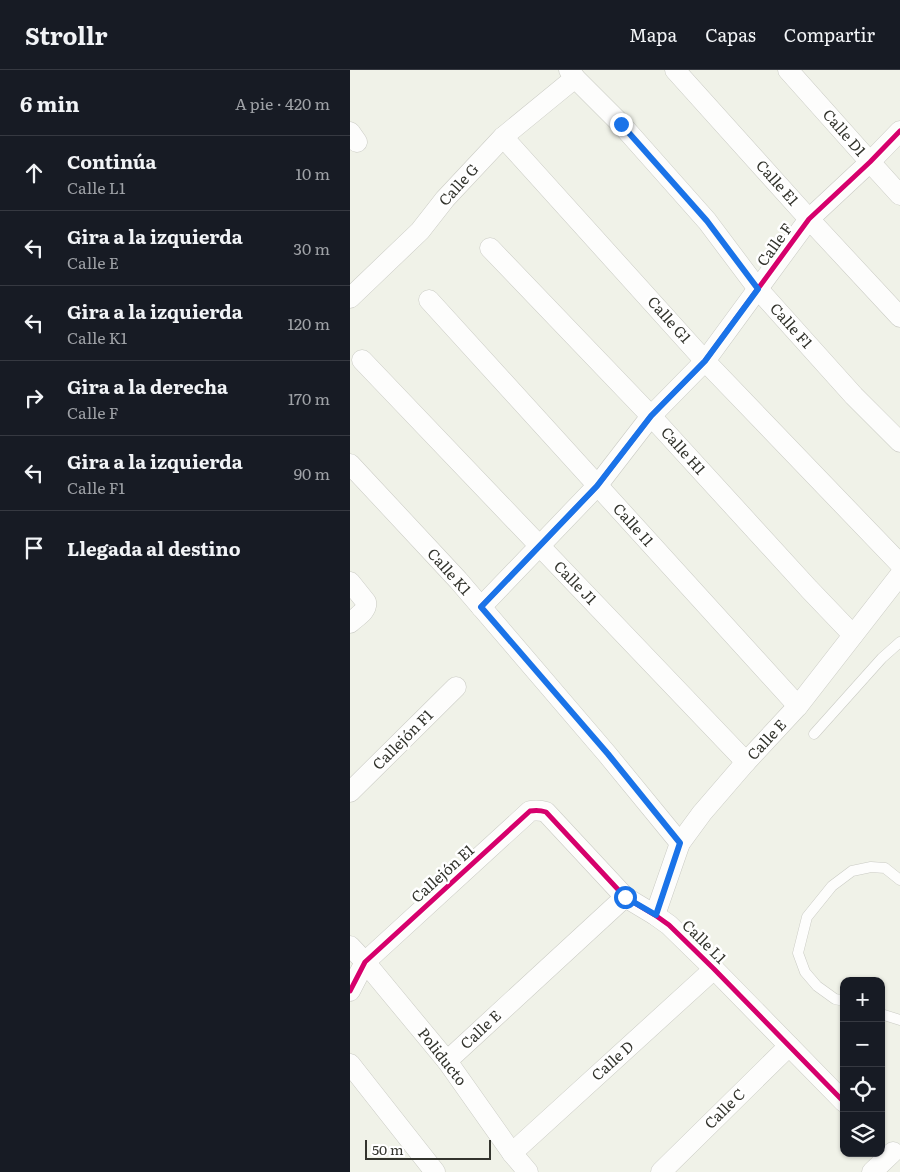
<!DOCTYPE html>
<html lang="es">
<meta charset="utf-8">
<style>
:root{--surface:#171b24;--page:#20242c;--text:#f1f3f6;--muted:#9ea1a6;--line:#363941}
body{margin:0;font-family:Literata,serif;background:var(--page);color:var(--text)}
.controls{position:absolute;right:15px;bottom:15px;display:grid;overflow:hidden;border-radius:10px;box-shadow:0 1px 4px #0004}
.controls button{width:45px;height:45px;display:grid;place-items:center;padding:0;border:0;border-bottom:1px solid var(--line);background:var(--surface);color:var(--text);font:25px sans-serif}
.scale{position:absolute;left:15px;bottom:12px;width:126px;box-sizing:border-box;padding-left:5px;border:2px solid #33342d;border-top:0;font-size:14px;line-height:18px;white-space:nowrap;color:#33342d;-webkit-text-stroke:4px #fff;paint-order:stroke}
.stop{position:absolute;width:15px;height:15px;margin:-11px;border:4px solid #1a73e8;border-radius:50%;background:#fff}
.stop.end{background:#1a73e8;border-color:#fff;box-shadow:0 1px 5px #0008}
.list{margin:0;padding:0;list-style:none}
h2{display:flex;justify-content:space-between;align-items:center;height:65px;margin:0;padding:0 20px;font-size:21px}
h2 small{font-size:16px;font-weight:400;color:var(--muted)}
.list li{display:grid;grid-template-columns:32px 1fr auto;gap:15px;align-items:center;box-sizing:border-box;height:75px;padding:0 20px;border-top:1px solid var(--line)}
.list b{display:block;font-size:19px;white-space:nowrap}
.list p{margin:0;font-size:16px;white-space:nowrap;color:var(--muted)}
.list em{font-size:16px;font-style:normal;color:var(--muted)}
.icon{flex:none;width:28px;height:28px;fill:none;stroke:currentColor;stroke-width:2;stroke-linecap:round;stroke-linejoin:round}
.map{position:relative;flex:none;width:550px;height:1102px;overflow:hidden}
header{display:flex;align-items:center;gap:30px;box-sizing:border-box;height:70px;padding:0 25px;background:var(--surface);border-bottom:1px solid var(--line)}
header strong{font-size:24px}
nav{display:flex;gap:28px;margin-inline-start:auto;font-size:18px}
main{display:flex}
aside{flex:1;background:var(--surface)}
.map>svg:first-child{display:block}
.lines{fill:none;stroke-linecap:round;stroke-linejoin:round}
.lane-casing{stroke:#cacbc4;stroke-width:11}
.street-casing{stroke:#cacbc4;stroke-width:21}
.lane{stroke:#fdfdfc;stroke-width:10}
.street{stroke:#fdfdfc;stroke-width:20}
.cycleway-casing{stroke:#fff;stroke-width:8}
.cycleway{stroke:#d6006c;stroke-width:5}
.route{stroke:#1a73e8;stroke-width:6}
.labels{text-anchor:middle;stroke-width:5;stroke-linejoin:round;paint-order:stroke}
.street-label{font-size:15px;fill:#33342d;stroke:#fff}
</style>
<header>
<strong>Strollr</strong>
<nav><a>Mapa</a><a>Capas</a><a>Compartir</a></nav>
</header>
<main>
<aside>
<h2>6 min<small>A pie · 420 m</small></h2>
<ul class="list">
<li><svg class="icon" aria-label="ahead" viewBox="0 0 24 24"><path d="M12 20V5M6 11l6-6 6 6"/></svg><div><b>Continúa</b><p>Calle L1</p></div><em>10 m</em></li>
<li><svg class="icon" aria-label="left" viewBox="0 0 24 24"><path d="M17 20v-9H6M10 6l-5 5 5 5"/></svg><div><b>Gira a la izquierda</b><p>Calle E</p></div><em>30 m</em></li>
<li><svg class="icon" aria-label="left" viewBox="0 0 24 24"><path d="M17 20v-9H6M10 6l-5 5 5 5"/></svg><div><b>Gira a la izquierda</b><p>Calle K1</p></div><em>120 m</em></li>
<li><svg class="icon" aria-label="right" viewBox="0 0 24 24"><path d="M7 20v-9h11M14 6l5 5-5 5"/></svg><div><b>Gira a la derecha</b><p>Calle F</p></div><em>170 m</em></li>
<li><svg class="icon" aria-label="left" viewBox="0 0 24 24"><path d="M17 20v-9H6M10 6l-5 5 5 5"/></svg><div><b>Gira a la izquierda</b><p>Calle F1</p></div><em>90 m</em></li>
<li><svg class="icon" aria-label="arrive" viewBox="0 0 24 24"><path d="M6 21V4h12l-3 4 3 4H6"/></svg><div><b>Llegada al destino</b></div></li>
</ul>
</aside>
<div class="map">
<svg width="550" height="1102" viewBox="0 0 550 1102">
<rect width="100%" height="100%" fill="#f0f2e8"/>
<g class="lines">
<defs>
<g id="lane">
<polyline points="464,664 532,588 550,572"/>
<polyline points="494,931 485,929 467,916 455,902 448,883 457,847 482,816 502,801 521,797 535,798 550,810"/>
<polyline points="531,944 550,950"/>
</g>
<g id="street">
<polyline points="219,0 225,8 271,54 357,151 408,219 504,326 550,372"/>
<polyline points="325,0 459,149 550,247"/>
<polyline points="438,0 520,92 550,125"/>
<polyline points="0,62 7,72"/>
<polyline points="153,67 355,291 550,494"/>
<polyline points="140,178 301,346 459,519 503,565"/>
<polyline points="0,228 70,161 95,129 153,67 225,8"/>
<polyline points="79,230 448,636"/>
<polyline points="12,290 396,692"/>
<polyline points="0,394 108,510 257,684 330,773"/>
<path d="M 0,512 L 16,532 C 18,541 6,547 0,553"/>
<polyline points="131,537 247,416 301,346 355,291 459,149 520,92 550,61"/>
<polyline points="0,722 106,617"/>
<polyline points="305,845 330,773 352,743 396,692 448,636 550,505"/>
<polyline points="0,876 15,892 97,991 162,1083 178,1102"/>
<path d="M 0,921 L 15,892 L 180,741 C 186,740 190,740 196,742 L 275,827 L 305,845 L 319,855 L 364,899 L 494,1032"/>
<polyline points="97,991 275,827"/>
<polyline points="0,994 85,1102"/>
<polyline points="162,1083 364,899"/>
<polyline points="311,1102 439,976"/>
<polyline points="522,1102 543,1082"/>
</g>
</defs>
<!-- lane casing -->
<use href="#lane" class="lane-casing"/>
<!-- street casing -->
<use href="#street" class="street-casing"/>
<!-- lane -->
<use href="#lane" class="lane"/>
<!-- street -->
<use href="#street" class="street"/>
<defs>
<g id="cycleway">
<polyline points="131,537 247,416 301,346 355,291 459,149 520,92 550,61"/>
<path d="M 0,921 L 15,892 L 180,741 C 186,740 190,740 196,742 L 275,827 L 305,845 L 319,855 L 364,899 L 494,1032"/>
</g>
</defs>
<!-- cycleway casing -->
<use href="#cycleway" class="cycleway-casing"/>
<!-- cycleway -->
<use href="#cycleway" class="cycleway"/>
</g>
<g class="lines">
<!-- route -->
<polyline class="route" points="271,54 357,151 408,219 355,291 301,346 247,416 131,537 258,684 330,773 306,845 275,827"/>
</g>
<g class="labels">
<!-- street labels -->
<g class="street-label">
<text transform="translate(494 63) rotate(49)" y="5">Calle D1</text>
<text transform="translate(427 113) rotate(48)" y="5">Calle E1</text>
<text transform="translate(109 115) rotate(-48)" y="5">Calle G</text>
<text transform="translate(425 175) rotate(-54)" y="5">Calle F</text>
<text transform="translate(319 250) rotate(48)" y="5">Calle G1</text>
<text transform="translate(441 256) rotate(48)" y="5">Calle F1</text>
<text transform="translate(333 381) rotate(48)" y="5">Calle H1</text>
<text transform="translate(283 455) rotate(48)" y="5">Calle I1</text>
<text transform="translate(99 502) rotate(48)" y="5">Calle K1</text>
<text transform="translate(225 513) rotate(46)" y="5">Calle J1</text>
<text transform="translate(53 670) rotate(-45)" y="5">Callejón F1</text>
<text transform="translate(417 670) rotate(-47)" y="5">Calle E</text>
<text transform="translate(93 804) rotate(-42)" y="5">Callejón E1</text>
<text transform="translate(354 872) rotate(45)" y="5">Calle L1</text>
<text transform="translate(131 960) rotate(-43)" y="5">Calle E</text>
<text transform="translate(92 987) rotate(52)" y="5">Poliducto</text>
<text transform="translate(263 991) rotate(-42)" y="5">Calle D</text>
<text transform="translate(375 1039) rotate(-45)" y="5">Calle C</text>
</g>
</g>
</svg>
<div class="controls">
<button>+</button>
<button>−</button>
<button><svg class="icon" aria-label="locate" viewBox="0 0 24 24"><circle cx="12" cy="12" r="6"/><path d="M12 2v4M12 18v4M2 12h4M18 12h4"/></svg></button>
<button><svg class="icon" aria-label="layers" viewBox="0 0 24 24"><path d="M12 4l9 5-9 5-9-5zM3 14l9 5 9-5"/></svg></button>
</div>
<div class="scale">50 m</div>
<div class="stop" style="left:275px;top:827px"></div>
<div class="stop end" style="left:271px;top:54px"></div>
</div>
</main>
